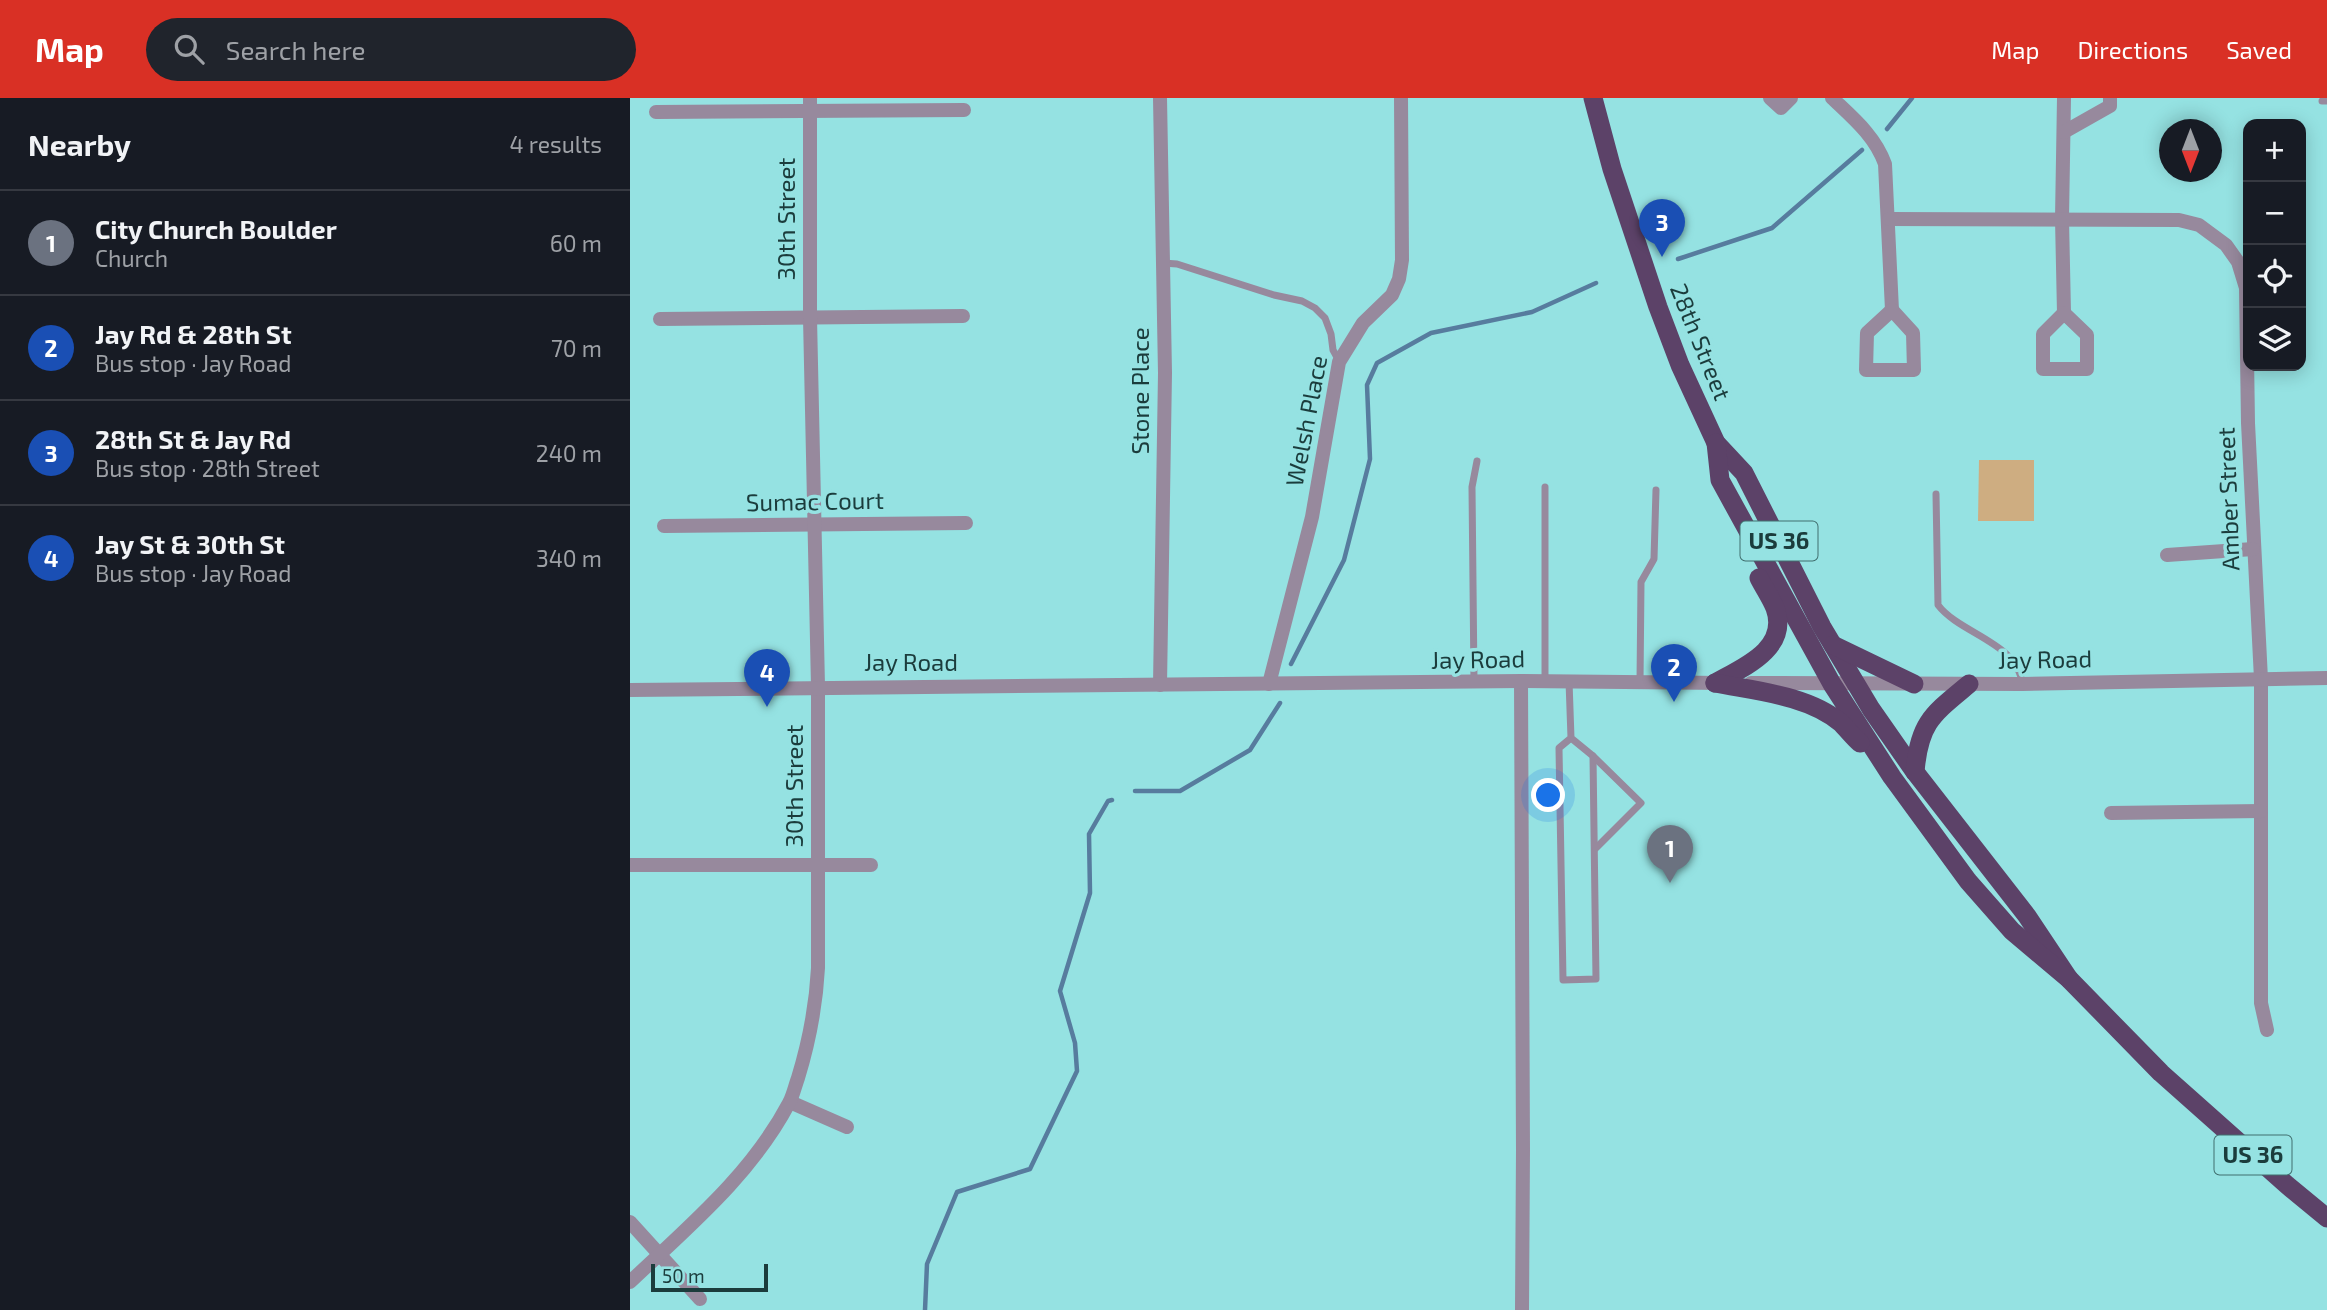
<!DOCTYPE html>
<meta charset="utf-8">
<style>
:root{--surface:#171b24;--page:#20242c;--text:#f1f3f6;--muted:#9ea1a6;--line:#363941;--accent:#d93025}
body{margin:0;font-family:"Exo 2",sans-serif;background:var(--page);color:var(--text)}
.controls{position:absolute;right:21px;top:21px;display:grid;overflow:hidden;border-radius:14px;box-shadow:0 4px 18px #0003}
.controls button{width:63px;height:63px;display:grid;place-items:center;padding:0;border:0;border-bottom:2px solid var(--line);background:var(--surface);color:var(--text);font:35px sans-serif}
.compass{position:absolute;left:1529px;top:21px;width:63px;height:63px;border-radius:50%;background:var(--surface);box-shadow:0 4px 18px #0003;rotate:180deg}
.scale{position:absolute;left:21px;bottom:18px;width:117px;box-sizing:border-box;padding-left:7px;border:4px solid #1b3c3c;border-top:0;font-size:19px;line-height:24px;white-space:nowrap;color:#1b3c3c;-webkit-text-stroke:5px #95e2e2;paint-order:stroke}
.you{position:absolute;left:919px;top:698px;width:24px;height:24px;margin:-18px;border:5px solid #fff;border-radius:50%;background:#1a73e8;box-shadow:0 0 0 10px #1a73e833}
.badge{display:grid;place-items:center;width:46px;height:46px;border-radius:50%;background:var(--accent);color:#fff;font-size:23px;font-weight:700}
.pin{position:absolute;translate:-50% -58px;filter:drop-shadow(0 2px 4px #0008)}
.pin::after{content:'';position:absolute;top:37px;width:24px;height:21px;background:inherit;clip-path:polygon(0 0,100% 0,50% 100%)}
.list{margin:0;padding:0;list-style:none}
h2{display:flex;justify-content:space-between;align-items:center;height:91px;margin:0;padding:0 28px;font-size:30px}
h2 small{font-size:23px;font-weight:400;color:var(--muted)}
.list li{display:grid;grid-template-columns:46px 1fr auto;gap:21px;align-items:center;box-sizing:border-box;height:105px;padding:0 28px;border-top:2px solid var(--line)}
.list b{display:block;font-size:26px;white-space:nowrap}
.list p{margin:0;font-size:23px;white-space:nowrap;color:var(--muted)}
.list em{font-size:23px;font-style:normal;color:var(--muted)}
.icon{flex:none;width:38px;height:38px;fill:none;stroke:currentColor;stroke-width:2;stroke-linecap:round;stroke-linejoin:round}
.map{position:relative;flex:none;width:1697px;height:1212px;overflow:hidden}
header{display:flex;align-items:center;gap:42px;box-sizing:border-box;height:98px;padding:0 35px;background:var(--accent);color:#fff}
header strong{font-size:33px}
nav{display:flex;gap:38px;margin-inline-start:auto;font-size:24px}
.search{width:490px;height:63px;background:var(--page);display:flex;align-items:center;gap:18px;box-sizing:border-box;padding:0 24px;border-radius:38px;color:var(--muted);font-size:26px}
main{display:flex}
aside{flex:1;background:var(--surface)}
.map>svg:first-child{display:block}
.green{fill:#cead81}
.lines{fill:none;stroke-linecap:round;stroke-linejoin:round}
.stream{stroke:#577c9e;stroke-width:4.5}
.service{stroke:#97899d;stroke-width:7}
.minor{stroke:#97899d;stroke-width:14}
.tertiary{stroke:#97899d;stroke-width:14}
.trunk{stroke:#5c4268;stroke-width:19}
.labels{text-anchor:middle;stroke-width:7;stroke-linejoin:round;paint-order:stroke}
.shield{fill:#95e2e2;stroke:#406e6e;stroke-width:2}
.shield-label{font-size:23px;font-weight:bold;fill:#1b3c3c}
.street-label{font-size:24px;fill:#1b3c3c;stroke:#95e2e2}
</style>
<header>
<strong>Map</strong>
<div class="search"><svg class="icon" aria-label="search" viewBox="0 0 24 24"><circle cx="10" cy="10" r="6"/><path d="M15 15l6 6"/></svg>Search here</div>
<nav><a>Map</a><a>Directions</a><a>Saved</a></nav>
</header>
<main>
<aside>
<h2>Nearby<small>4 results</small></h2>
<ul class="list">
<li><span class="badge" style="background:#6b7280">1</span><div><b>City Church Boulder</b><p>Church</p></div><em>60 m</em></li>
<li><span class="badge" style="background:#1a4fb4">2</span><div><b>Jay Rd &amp; 28th St</b><p>Bus stop · Jay Road</p></div><em>70 m</em></li>
<li><span class="badge" style="background:#1a4fb4">3</span><div><b>28th St &amp; Jay Rd</b><p>Bus stop · 28th Street</p></div><em>240 m</em></li>
<li><span class="badge" style="background:#1a4fb4">4</span><div><b>Jay St &amp; 30th St</b><p>Bus stop · Jay Road</p></div><em>340 m</em></li>
</ul>
</aside>
<div class="map">
<svg width="1697" height="1212" viewBox="0 0 1697 1212">
<rect width="100%" height="100%" fill="#95e2e2"/>
<!-- green -->
<polygon class="green" points="1349,362 1404,362 1404,423 1348,423"/>
<g class="lines">
<!-- stream -->
<g class="stream">
<polyline points="1257,31 1282,0"/>
<polyline points="1048,161 1142,130 1232,52"/>
<polyline points="661,566 714,462 740,361 737,287 747,265 801,235 902,214 966,185"/>
<polyline points="505,693 550,693 620,652 650,605"/>
<polyline points="295,1212 297,1166 327,1094 400,1071 447,973 445,945 430,893 460,795 459,736 478,703 482,702"/>
</g>
<!-- service -->
<g class="service">
<polyline points="1692,3 1697,3"/>
<polyline points="533,165 547,166 644,197 672,203 685,210 695,220 701,236 703,252 709,263"/>
<polyline points="915,389 915,583"/>
<path d="M 1306,396 L 1308,507 C 1330,536 1389,545 1392,586"/>
<polyline points="844,583 842,389 847,363"/>
<polyline points="939,583 941,640 963,658 966,881 933,882 929,650 941,640"/>
<polyline points="1010,584 1011,484 1024,461 1026,392"/>
<polyline points="963,658 1011,705 966,750"/>
</g>
<!-- minor -->
<g class="minor">
<polyline points="530,0 535,275 530,587"/>
<polyline points="1140,0 1151,10 1161,0"/>
<path d="M 1202,0 C 1223,20 1245,38 1255,66 L 1262,212"/>
<polyline points="1434,0 1432,121 1434,215"/>
<polyline points="26,14 334,12"/>
<polyline points="1434,34 1480,8 1480,0"/>
<polyline points="1259,121 1549,122 1569,127 1596,147 1608,164 1616,190 1618,325 1631,581 1631,905 1637,932"/>
<polygon points="1262,212 1283,235 1284,272 1236,272 1237,235"/>
<polygon points="1434,215 1457,237 1457,271 1413,271 1413,236"/>
<polyline points="30,221 333,218"/>
<polyline points="34,428 336,425"/>
<polyline points="1537,457 1623,451"/>
<polyline points="891,583 893,1052 892,1212"/>
<polyline points="639,586 682,419 709,264 733,225 762,197 769,181 772,162 771,0"/>
<polyline points="1481,715 1631,713"/>
<polyline points="0,767 241,767"/>
<polyline points="160,1004 217,1029"/>
<polyline points="0,1124 70,1201"/>
<path d="M 0,1184 C 58,1129 121,1077 159,1005 C 163,998 165,988 168,980 C 179,944 186,908 188,870 L 188,588"/>
</g>
<!-- tertiary -->
<g class="tertiary">
<polyline points="180,0 180,220 188,588"/>
<polyline points="1121,585 1392,586 1697,580"/>
<polyline points="0,592 891,583 1094,585"/>
</g>
<!-- trunk -->
<g class="trunk">
<polyline points="963,0 982,71 1028,209 1050,267 1086,345 1114,375 1192,529 1241,611 1285,674 1397,818 1439,881"/>
<polyline points="1086,345 1090,382 1202,586 1262,679 1338,783 1382,833 1439,881 1531,975 1657,1087 1697,1120"/>
<polyline points="1203,547 1284,586"/>
<path d="M 1085,585 C 1112,570 1160,551 1145,510 C 1141,500 1134,490 1129,480"/>
<path d="M 1085,585 C 1125,593 1178,597 1211,625 C 1217,631 1223,639 1230,645"/>
<path d="M 1285,674 C 1289,624 1303,616 1339,586"/>
</g>
</g>
<g class="labels">
<!-- shield labels -->
<g class="shield">
<rect x="1110.5" y="423.5" width="77" height="39" rx="5"/>
<rect x="1584.5" y="1037.5" width="77" height="39" rx="5"/>
</g>
<g class="shield-label">
<text x="1149" y="451">US 36</text>
<text x="1623" y="1065">US 36</text>
</g>
<!-- street labels -->
<g class="street-label">
<text transform="translate(157 121) rotate(-90)" y="8">30th Street</text>
<text transform="translate(1070 244) rotate(68)" y="8">28th Street</text>
<text transform="translate(511 293) rotate(-90)" y="8">Stone Place</text>
<text transform="translate(677 323) rotate(-79)" y="8">Welsh Place</text>
<text transform="translate(1599 401) rotate(-92)" y="8">Amber Street</text>
<text transform="translate(185 404) rotate(-1)" y="8">Sumac Court</text>
<text transform="translate(848 562) rotate(-1)" y="8">Jay Road</text>
<text transform="translate(1415 562) rotate(-1)" y="8">Jay Road</text>
<text x="281" y="573">Jay Road</text>
<text transform="translate(165 688) rotate(-90)" y="8">30th Street</text>
</g>
</g>
</svg>
<div class="controls">
<button>+</button>
<button>−</button>
<button><svg class="icon" aria-label="locate" viewBox="0 0 24 24"><circle cx="12" cy="12" r="6"/><path d="M12 2v4M12 18v4M2 12h4M18 12h4"/></svg></button>
<button><svg class="icon" aria-label="layers" viewBox="0 0 24 24"><path d="M12 4l9 5-9 5-9-5zM3 14l9 5 9-5"/></svg></button>
</div>
<svg class="compass" viewBox="-18 -18 36 36"><path d="M0-13l5 13h-10z" fill="#e53935"/><path d="M0 13l5-13h-10z" fill="#9ea1a6"/></svg>
<div class="scale">50 m</div>
<div class="you"></div>
<div class="pin badge" style="left:1040px;top:785px;background:#6b7280">1</div>
<div class="pin badge" style="left:1044px;top:604px;background:#1a4fb4">2</div>
<div class="pin badge" style="left:1032px;top:159px;background:#1a4fb4">3</div>
<div class="pin badge" style="left:137px;top:609px;background:#1a4fb4">4</div>
</div>
</main>
